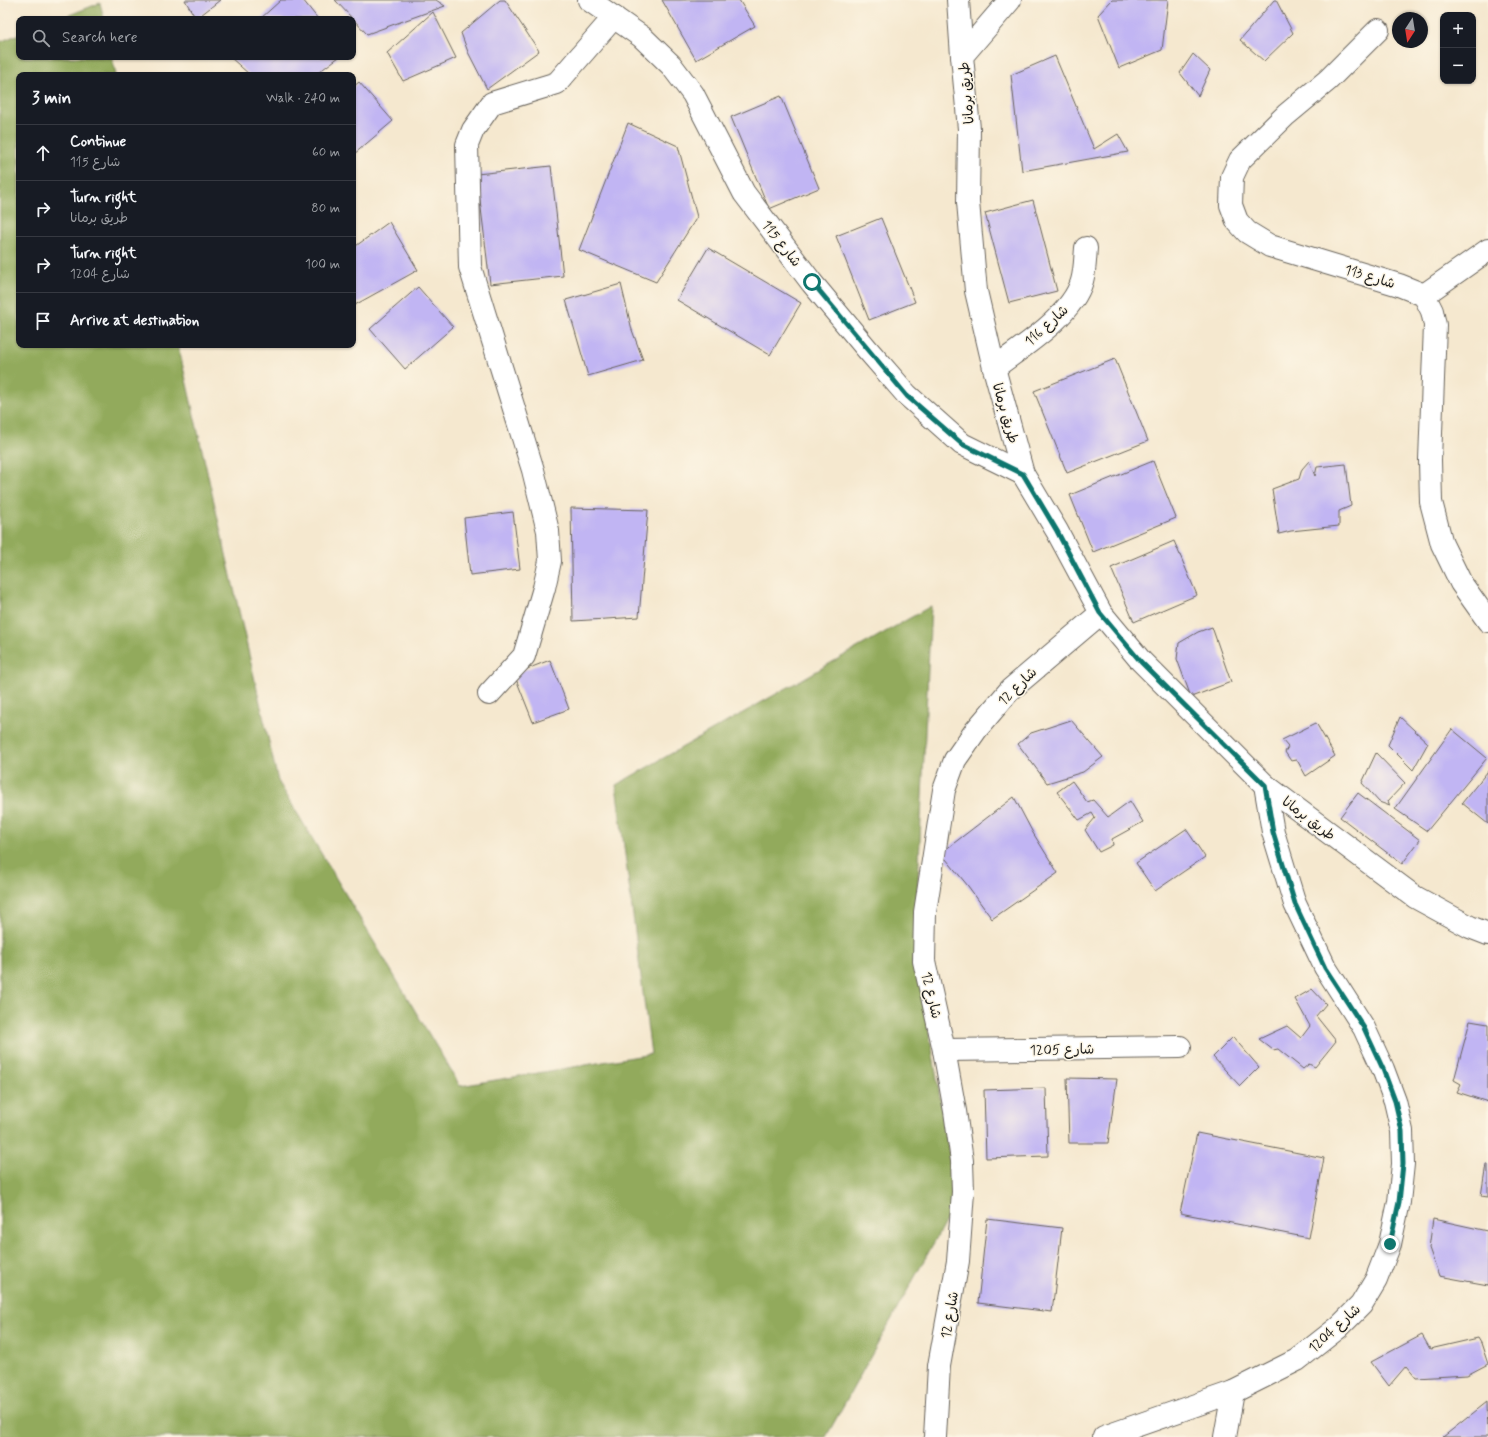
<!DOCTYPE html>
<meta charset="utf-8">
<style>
:root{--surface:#171b24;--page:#242831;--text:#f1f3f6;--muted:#9ea1a6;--line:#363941}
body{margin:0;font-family:Mynerve,"Playpen Sans Arabic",sans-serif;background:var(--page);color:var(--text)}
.controls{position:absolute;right:12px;top:12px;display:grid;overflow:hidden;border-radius:8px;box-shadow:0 1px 3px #0004}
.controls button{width:36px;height:36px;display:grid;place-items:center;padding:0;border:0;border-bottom:1px solid var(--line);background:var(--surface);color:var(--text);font:20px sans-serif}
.compass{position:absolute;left:1392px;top:12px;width:36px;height:36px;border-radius:50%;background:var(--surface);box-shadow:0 1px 3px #0004;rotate:192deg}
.stop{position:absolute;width:12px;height:12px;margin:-9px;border:3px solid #0f766e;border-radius:50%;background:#fff}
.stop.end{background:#0f766e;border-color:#fff;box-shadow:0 1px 4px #0008}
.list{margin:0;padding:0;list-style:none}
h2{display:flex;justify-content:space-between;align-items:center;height:52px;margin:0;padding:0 16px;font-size:17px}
h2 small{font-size:13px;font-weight:400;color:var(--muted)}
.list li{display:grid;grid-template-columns:26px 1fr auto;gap:12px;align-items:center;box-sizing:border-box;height:56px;padding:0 16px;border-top:1px solid var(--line)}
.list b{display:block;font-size:15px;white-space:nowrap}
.list p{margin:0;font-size:13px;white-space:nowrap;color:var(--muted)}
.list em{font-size:13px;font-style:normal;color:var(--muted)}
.icon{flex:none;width:22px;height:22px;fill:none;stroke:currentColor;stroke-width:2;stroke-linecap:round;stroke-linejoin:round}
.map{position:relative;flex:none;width:1488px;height:1437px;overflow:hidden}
.search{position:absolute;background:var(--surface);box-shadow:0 1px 3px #0004;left:16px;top:16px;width:340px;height:44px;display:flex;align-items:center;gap:10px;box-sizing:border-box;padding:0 14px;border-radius:8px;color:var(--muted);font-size:15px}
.panel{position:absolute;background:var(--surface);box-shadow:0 1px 3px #0004;left:16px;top:72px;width:340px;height:276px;border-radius:8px}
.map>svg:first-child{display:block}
.forest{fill:#92aa5b;stroke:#57633c}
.building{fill:#c1b5f3}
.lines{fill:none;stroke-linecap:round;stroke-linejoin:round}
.minor-casing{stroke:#68635b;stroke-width:24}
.tertiary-casing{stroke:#68635b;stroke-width:24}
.minor{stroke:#fff;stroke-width:22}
.tertiary{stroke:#fff;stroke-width:22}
.route{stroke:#0f766e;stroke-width:5}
.labels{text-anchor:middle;stroke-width:3;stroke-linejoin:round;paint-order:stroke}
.street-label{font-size:14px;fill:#1c1c1c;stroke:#fcf5e5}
</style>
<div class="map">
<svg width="1488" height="1437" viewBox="0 0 1488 1437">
<rect width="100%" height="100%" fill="#fcf5e5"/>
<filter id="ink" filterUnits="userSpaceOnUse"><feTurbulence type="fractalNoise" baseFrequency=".025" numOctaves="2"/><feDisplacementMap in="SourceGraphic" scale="8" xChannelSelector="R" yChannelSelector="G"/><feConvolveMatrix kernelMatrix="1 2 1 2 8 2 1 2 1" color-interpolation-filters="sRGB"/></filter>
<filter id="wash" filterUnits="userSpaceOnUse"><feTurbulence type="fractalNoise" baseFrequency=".012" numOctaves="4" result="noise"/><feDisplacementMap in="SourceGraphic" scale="16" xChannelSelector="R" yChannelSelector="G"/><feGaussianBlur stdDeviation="0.9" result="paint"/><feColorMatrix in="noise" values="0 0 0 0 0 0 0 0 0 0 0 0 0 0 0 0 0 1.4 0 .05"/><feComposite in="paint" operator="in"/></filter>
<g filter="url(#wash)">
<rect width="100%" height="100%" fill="#f5e8cf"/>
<!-- forest -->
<g class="forest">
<polygon points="100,3 104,19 59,19"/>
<polygon points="19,34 19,57 112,57 116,75 19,75 19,345 178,345 278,781 460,1086 651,1054 616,785 931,606 915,946 957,1201 826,1437 0,1437 0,42"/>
</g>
<g id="blocks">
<!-- building -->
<g class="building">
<polygon points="185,0 220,0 196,19"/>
<polygon points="281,0 303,0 318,19 260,19"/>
<polygon points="335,0 436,0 445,6 367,34"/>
<polygon points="500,0 505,0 539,51 487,89 468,52 461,33"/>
<polygon points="662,0 739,0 755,26 696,60"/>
<polygon points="1112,0 1168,0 1162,50 1119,68 1098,15"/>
<polygon points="1274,0 1276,0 1293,33 1264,61 1240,40"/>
<polygon points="433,12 456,58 403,81 387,53"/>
<polygon points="1193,54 1210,70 1198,96 1180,73"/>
<polygon points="1055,56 1094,149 1118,134 1128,152 1022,171 1011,75"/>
<polygon points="230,57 339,57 315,75 250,75"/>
<polygon points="359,82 393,121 353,155 353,87"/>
<polygon points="781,96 819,188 769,209 731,117"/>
<polygon points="628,123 678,146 697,217 656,282 579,250"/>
<polygon points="551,166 563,276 490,284 477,174"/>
<polygon points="1033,200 1057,291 1009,303 985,213"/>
<polygon points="881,218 915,302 869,320 836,236"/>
<polygon points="389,222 418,270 353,306 353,248"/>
<polygon points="708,248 801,303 770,355 677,300"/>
<polygon points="621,284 632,330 643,360 588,376 566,300"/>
<polygon points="418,287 453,327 405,369 370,329"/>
<polygon points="1115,359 1148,441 1067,473 1034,391"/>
<polygon points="1153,461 1176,518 1093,552 1070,495"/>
<polygon points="1309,461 1315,476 1317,467 1346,464 1351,506 1339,511 1339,526 1291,531 1279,534 1272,489 1299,479 1302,469"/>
<polygon points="571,508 648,510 639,617 573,621"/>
<polygon points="513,512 520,569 470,575 464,518"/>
<polygon points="1174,541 1197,595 1134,622 1111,568"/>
<polygon points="1212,627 1231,682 1191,697 1177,659 1179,643 1198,632"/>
<polygon points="550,660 569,709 533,722 514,674"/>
<polygon points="1400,717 1428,743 1413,770 1388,745"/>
<polygon points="1071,720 1103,757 1083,772 1047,783 1018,744 1031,733"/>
<polygon points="1316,723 1335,756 1306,776 1297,760 1291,761 1285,752 1288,747 1282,740"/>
<polygon points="1452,729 1487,758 1427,831 1395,809"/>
<polygon points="1376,753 1405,783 1388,801 1390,806 1379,802 1362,783"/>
<polygon points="1488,771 1488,824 1462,803"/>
<polygon points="1072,781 1087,802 1093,800 1108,817 1130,801 1143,822 1112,839 1113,845 1099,852 1085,830 1095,818 1092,813 1079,820 1057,792"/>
<polygon points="1358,793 1420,840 1402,864 1340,817"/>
<polygon points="1014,797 1033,833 1058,873 992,919 968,886 941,853"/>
<polygon points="1186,829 1205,857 1155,891 1136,863"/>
<polygon points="1312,989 1326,1004 1316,1016 1336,1041 1315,1067 1309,1064 1303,1069 1278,1049 1273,1050 1259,1039 1287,1026 1301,1038 1310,1026 1295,999"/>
<polygon points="1470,1021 1488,1024 1488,1102 1457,1092 1461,1084 1454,1080"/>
<polygon points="1233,1037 1259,1067 1240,1086 1213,1057"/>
<polygon points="1067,1078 1117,1079 1108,1143 1069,1143"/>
<polygon points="1046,1088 1048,1156 986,1158 984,1090"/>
<polygon points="1197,1133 1324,1158 1309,1238 1180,1213"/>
<polygon points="1486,1164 1488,1164 1488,1197 1481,1196"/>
<polygon points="987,1219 1062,1228 1052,1312 978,1303"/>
<polygon points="1433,1219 1488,1231 1488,1285 1439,1276 1429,1248"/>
<polygon points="1422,1335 1430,1349 1478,1338 1481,1343 1488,1364 1467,1375 1416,1378 1406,1366 1389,1386 1371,1362"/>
<polygon points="1487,1402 1488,1437 1443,1437"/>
</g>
</g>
</g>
<g filter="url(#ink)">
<use href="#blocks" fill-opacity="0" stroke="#68635b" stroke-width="1"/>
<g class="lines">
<defs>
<g id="minor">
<polyline points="589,0 642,37 671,65 693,94 744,193 812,283 867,349 907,395 962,444 1023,474"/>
<polyline points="958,0 962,56"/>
<polyline points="1378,30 1328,80 1286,115 1240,160 1232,177 1231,205 1237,221 1247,232 1270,246 1399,285 1424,295 1432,311 1435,325 1430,460 1431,502 1442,544 1461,583 1488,621"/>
<polyline points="1424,295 1488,250"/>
<path d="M 994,368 C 1022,347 1072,316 1082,281 C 1085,271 1085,259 1086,248"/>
<polyline points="489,694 524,656 544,588 550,561 548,531 533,470 470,267 467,145 473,130 492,103 557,83 614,17"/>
<polyline points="944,1050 1180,1047"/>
<polyline points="935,1437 939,1366 958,1261 963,1192 962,1161 955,1111 944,1050 924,961 925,912 944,790 955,760 976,730 1010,690 1101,613"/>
<polyline points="1104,1437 1233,1392 1297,1360 1339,1327 1361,1305 1376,1280 1390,1244 1399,1202 1403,1164 1402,1131 1395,1101 1383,1069 1364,1028 1325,967 1295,904 1273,832 1265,785"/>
<polyline points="1225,1437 1233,1392"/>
</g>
<polyline id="tertiary" points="1010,0 962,56 969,129 968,202 976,291 994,368 1023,474 1057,531 1101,613 1141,661 1265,785 1415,897 1470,927 1488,934"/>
</defs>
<!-- minor casing -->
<use href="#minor" class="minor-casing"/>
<!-- tertiary casing -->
<use href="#tertiary" class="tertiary-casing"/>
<!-- minor -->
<use href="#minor" class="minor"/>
<!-- tertiary -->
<use href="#tertiary" class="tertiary"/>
</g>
</g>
<g class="lines" filter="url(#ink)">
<!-- route -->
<polyline class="route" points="812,282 907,396 962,444 1023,474 1057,531 1100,613 1141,662 1265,785 1273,832 1295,904 1325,968 1364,1028 1383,1069 1395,1101 1402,1131 1403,1164 1399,1202 1390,1244"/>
</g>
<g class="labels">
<!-- street labels -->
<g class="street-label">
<text transform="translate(966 93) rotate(-95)" y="5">طريق برمانا</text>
<text transform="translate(782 243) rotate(52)" y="5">شارع 115</text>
<text transform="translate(1370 276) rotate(17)" y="5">شارع 113</text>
<text transform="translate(1046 325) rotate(-42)" y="5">شارع 116</text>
<text transform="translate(1006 413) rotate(74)" y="5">طريق برمانا</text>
<text transform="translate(1017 686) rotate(-44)" y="5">شارع 12</text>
<text transform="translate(1309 818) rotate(37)" y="5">طريق برمانا</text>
<text transform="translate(932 995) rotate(77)" y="5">شارع 12</text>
<text transform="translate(1062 1049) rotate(-1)" y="5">شارع 1205</text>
<text transform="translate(949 1315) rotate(-80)" y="5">شارع 12</text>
<text transform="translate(1334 1328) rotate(-42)" y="5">شارع 1204</text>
</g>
</g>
</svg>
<div class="controls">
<button>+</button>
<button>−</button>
</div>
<svg class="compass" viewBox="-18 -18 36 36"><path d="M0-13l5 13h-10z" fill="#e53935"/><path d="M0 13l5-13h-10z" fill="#9ea1a6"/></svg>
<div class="stop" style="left:812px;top:282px"></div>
<div class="stop end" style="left:1390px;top:1244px"></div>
<div class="search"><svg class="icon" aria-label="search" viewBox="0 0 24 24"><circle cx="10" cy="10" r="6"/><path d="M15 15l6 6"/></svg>Search here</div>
<section class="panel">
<h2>3 min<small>Walk · 240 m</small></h2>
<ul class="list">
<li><svg class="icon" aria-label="ahead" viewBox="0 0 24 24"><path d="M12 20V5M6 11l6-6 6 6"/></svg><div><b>Continue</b><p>شارع 115</p></div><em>60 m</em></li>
<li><svg class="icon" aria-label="right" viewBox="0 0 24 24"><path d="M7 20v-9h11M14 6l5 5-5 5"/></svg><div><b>Turn right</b><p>طريق برمانا</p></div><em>80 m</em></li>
<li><svg class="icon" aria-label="right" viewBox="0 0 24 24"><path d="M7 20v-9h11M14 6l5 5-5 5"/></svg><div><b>Turn right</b><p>شارع 1204</p></div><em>100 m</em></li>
<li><svg class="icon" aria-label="arrive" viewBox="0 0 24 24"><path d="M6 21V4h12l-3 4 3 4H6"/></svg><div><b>Arrive at destination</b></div></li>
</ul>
</section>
</div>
